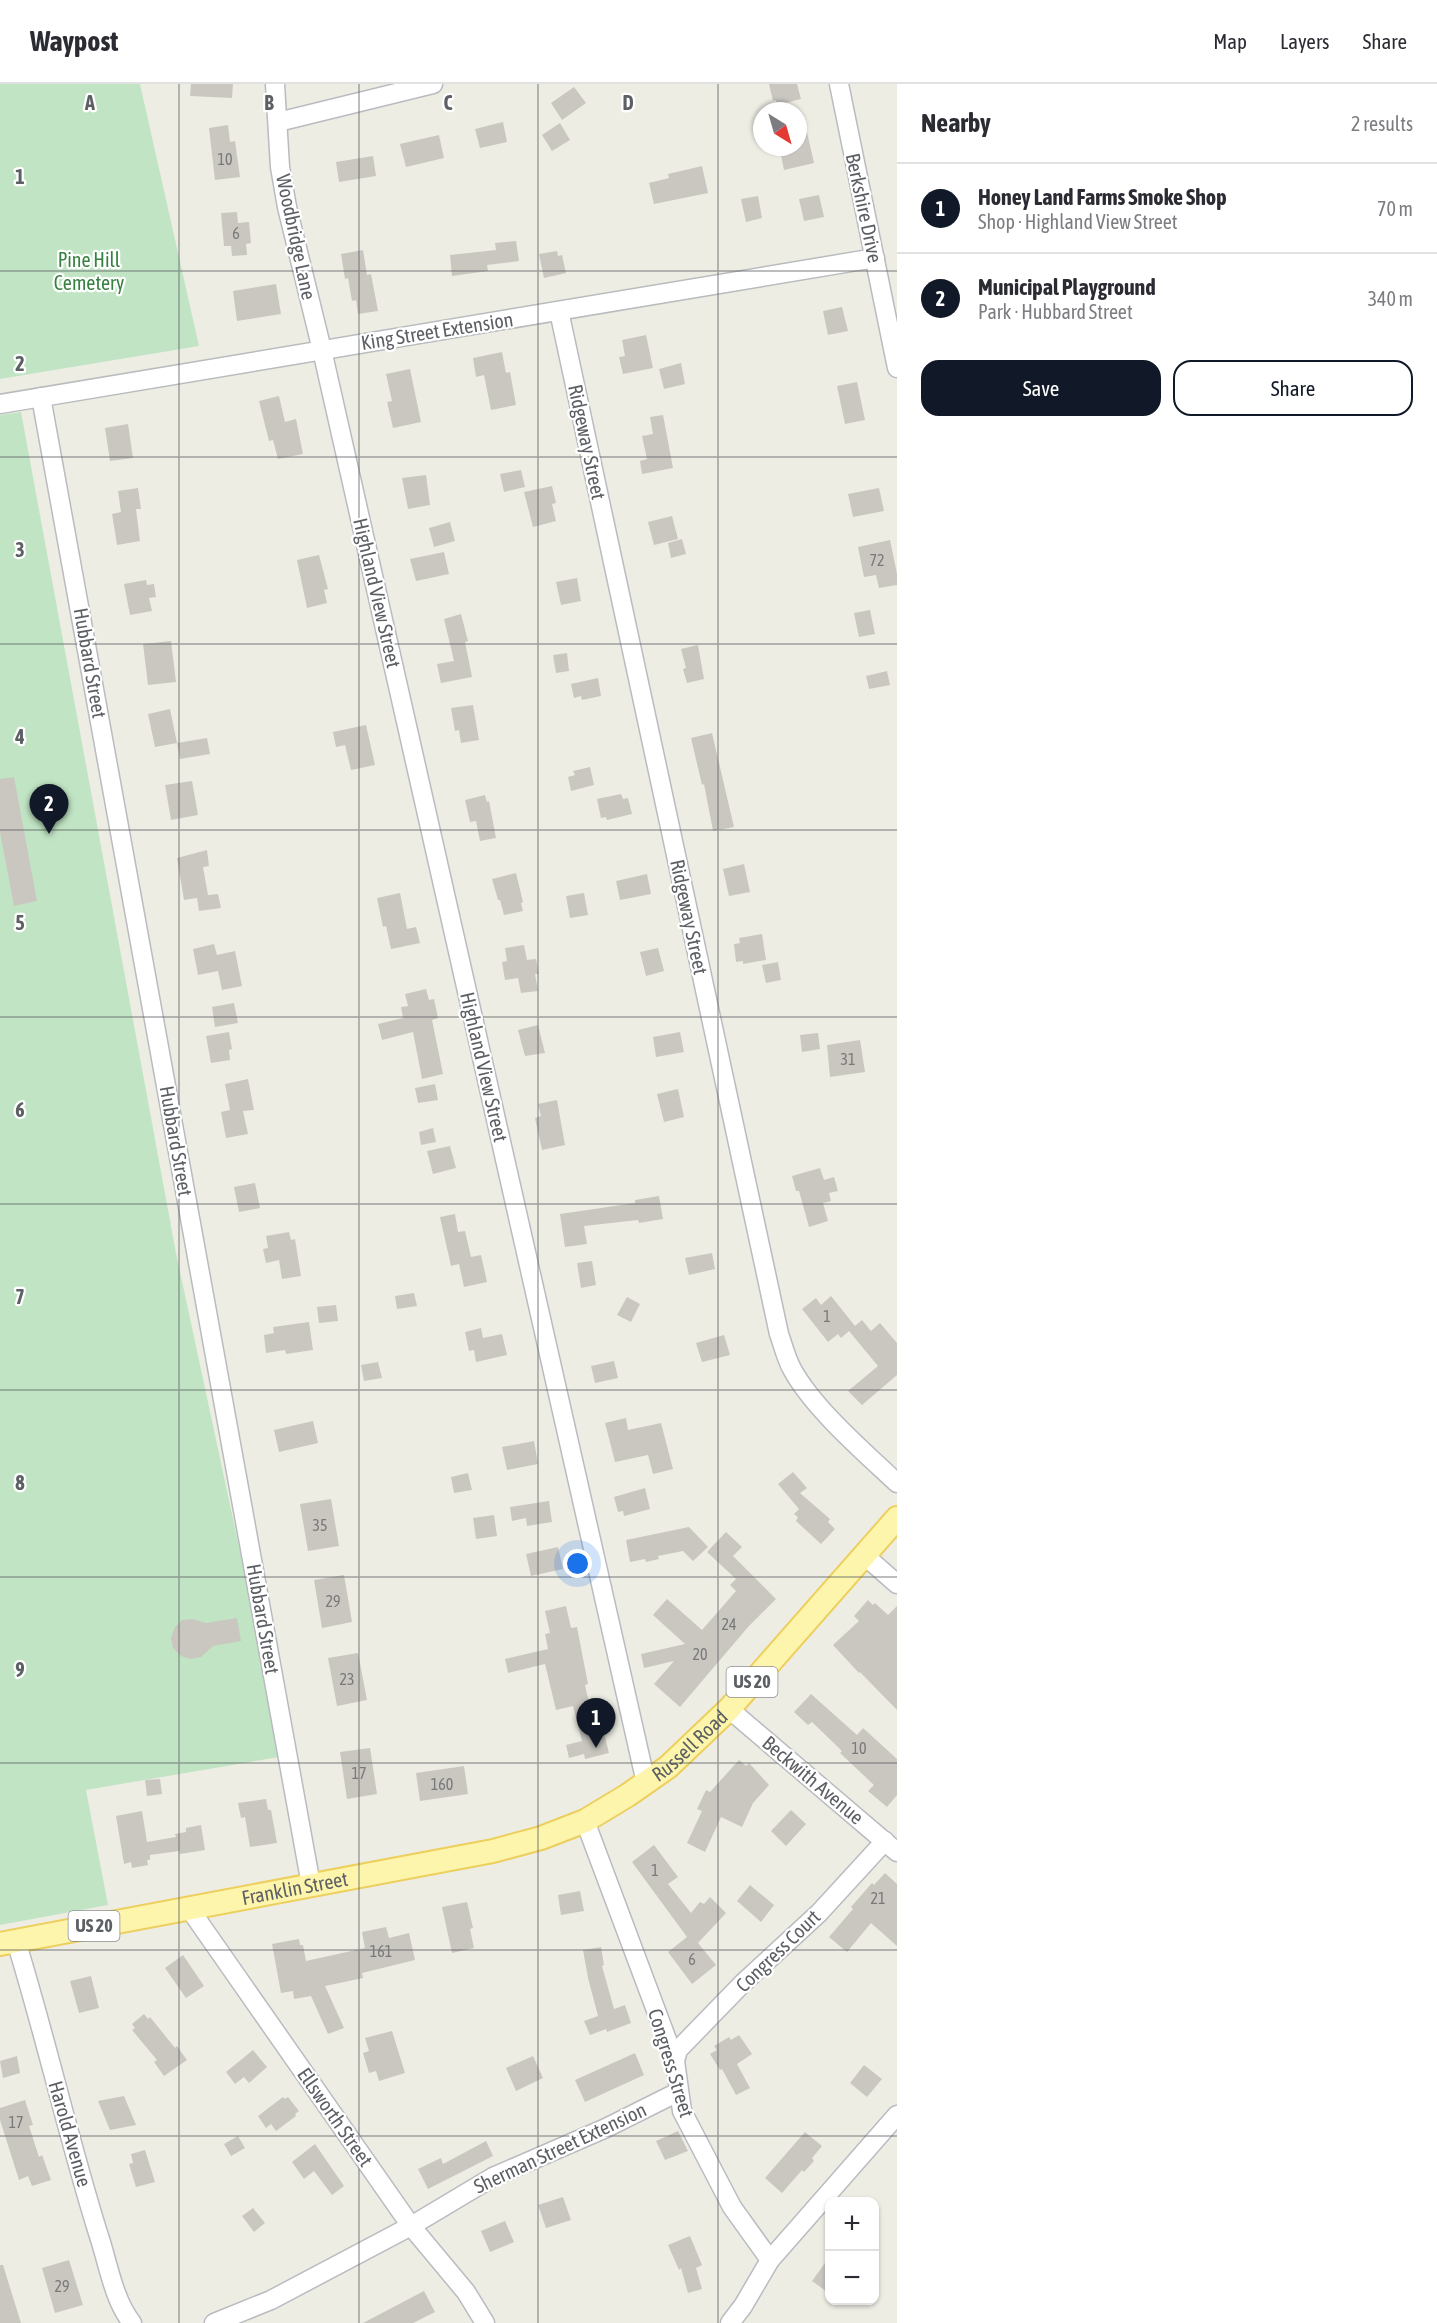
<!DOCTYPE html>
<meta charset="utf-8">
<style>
:root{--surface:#fff;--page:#f7f7f7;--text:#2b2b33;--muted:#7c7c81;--line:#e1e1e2;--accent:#111827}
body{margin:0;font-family:"Asap Condensed",sans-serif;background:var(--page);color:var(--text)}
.controls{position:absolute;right:18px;bottom:18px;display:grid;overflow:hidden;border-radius:12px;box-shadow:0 2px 4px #0004}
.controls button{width:54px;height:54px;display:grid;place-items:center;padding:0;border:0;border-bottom:2px solid var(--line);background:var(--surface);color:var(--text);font:30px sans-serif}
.compass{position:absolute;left:753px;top:18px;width:54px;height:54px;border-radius:50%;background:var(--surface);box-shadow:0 2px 4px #0004;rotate:143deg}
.you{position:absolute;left:578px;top:1480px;width:21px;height:21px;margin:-15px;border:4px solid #fff;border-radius:50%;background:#1a73e8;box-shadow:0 0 0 9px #1a73e833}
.badge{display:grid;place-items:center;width:39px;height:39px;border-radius:50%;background:var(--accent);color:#fff;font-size:20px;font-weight:700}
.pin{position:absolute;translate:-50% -50px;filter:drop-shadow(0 2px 3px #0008)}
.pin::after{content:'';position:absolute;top:32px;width:21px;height:18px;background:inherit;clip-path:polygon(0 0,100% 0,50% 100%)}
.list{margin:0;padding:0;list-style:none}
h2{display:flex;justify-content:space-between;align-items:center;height:78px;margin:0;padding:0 24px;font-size:26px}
h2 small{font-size:20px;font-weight:400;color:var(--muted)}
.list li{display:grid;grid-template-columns:39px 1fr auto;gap:18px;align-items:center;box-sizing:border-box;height:90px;padding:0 24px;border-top:2px solid var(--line)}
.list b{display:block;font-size:22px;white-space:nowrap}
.list p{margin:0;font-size:20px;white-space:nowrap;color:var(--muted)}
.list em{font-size:20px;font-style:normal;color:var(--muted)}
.actions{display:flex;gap:12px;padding:18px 24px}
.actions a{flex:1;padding:14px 0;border:2px solid var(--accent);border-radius:18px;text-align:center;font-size:21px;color:var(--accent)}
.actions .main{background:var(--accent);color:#fff}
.map{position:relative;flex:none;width:897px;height:2239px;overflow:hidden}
header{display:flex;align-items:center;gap:36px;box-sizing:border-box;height:84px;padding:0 30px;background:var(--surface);border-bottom:2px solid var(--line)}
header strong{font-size:28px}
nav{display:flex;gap:33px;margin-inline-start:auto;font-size:21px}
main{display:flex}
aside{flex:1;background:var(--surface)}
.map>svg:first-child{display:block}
.green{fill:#c1e5c4}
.building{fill:#cac7c1}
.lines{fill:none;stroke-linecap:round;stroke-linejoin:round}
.minor-casing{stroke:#b9bbc0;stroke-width:21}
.major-casing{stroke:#edcf5e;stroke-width:26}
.minor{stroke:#fff;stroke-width:18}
.major{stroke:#fcf5ab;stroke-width:22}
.grid{fill:none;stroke:#5c5f64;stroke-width:1.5;stroke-opacity:0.55}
.labels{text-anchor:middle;stroke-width:4.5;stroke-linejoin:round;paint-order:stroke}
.number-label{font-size:16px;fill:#78797b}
.shield{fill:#fff;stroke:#8d8f92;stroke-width:1.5}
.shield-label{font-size:18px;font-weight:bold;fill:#5c5f64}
.street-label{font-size:20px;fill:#5c5f64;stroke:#fff}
.park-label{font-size:20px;fill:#378140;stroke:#fff}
.grid-label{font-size:20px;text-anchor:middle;font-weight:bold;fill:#5c5f64;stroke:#fff;stroke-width:4.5;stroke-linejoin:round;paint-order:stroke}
</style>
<header>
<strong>Waypost</strong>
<nav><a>Map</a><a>Layers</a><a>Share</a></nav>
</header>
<main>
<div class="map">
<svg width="897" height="2239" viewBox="0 0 897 2239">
<rect width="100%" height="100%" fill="#eeede4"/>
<!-- green -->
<g class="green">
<polygon points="0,0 140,0 199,262 0,295"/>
<polygon points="21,328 176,1169 262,1570 279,1673 86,1706 108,1821 0,1841 0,331"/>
</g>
<!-- building -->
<g class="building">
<polygon points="191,0 233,0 232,14 190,12"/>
<polygon points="769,0 797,0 801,15 777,21 776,16 773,17"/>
<polygon points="574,3 586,19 562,36 551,19"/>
<polygon points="804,35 814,79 784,86 780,66 798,63 798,36"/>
<polygon points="503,38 507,58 480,64 475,45"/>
<polygon points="560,39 570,56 552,67 542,51"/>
<polygon points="228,41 230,58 235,57 240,93 215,96 209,44"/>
<polygon points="439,51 444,74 406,83 400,60"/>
<polygon points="373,72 376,92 339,98 336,78"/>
<polygon points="702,82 708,109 654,120 649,99 669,94 668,90"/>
<polygon points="819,111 824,133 804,137 799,115"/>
<polygon points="758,112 762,134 746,138 741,115"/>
<polygon points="237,128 238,139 249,138 251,159 246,160 247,171 232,172 231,162 224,162 221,129"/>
<polygon points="516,157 519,177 487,181 488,187 452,192 450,171 496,166 495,159"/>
<polygon points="363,166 367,191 371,190 378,227 358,230 356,216 352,217 348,194 345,195 341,170"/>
<polygon points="557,167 558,172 562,171 566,189 544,194 539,170"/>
<polygon points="276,200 281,230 237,237 233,207"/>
<polygon points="842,223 848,247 828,251 823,227"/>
<polygon points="646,251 653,284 623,290 619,273 625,272 622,256"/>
<polygon points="502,268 506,289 510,288 516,321 491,326 484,291 476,293 473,274"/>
<polygon points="681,279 685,300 664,305 659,285"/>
<polygon points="410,285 421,338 393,344 387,318 392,317 386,290"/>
<polygon points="857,298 865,336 845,340 837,302"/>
<polygon points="279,312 285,338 296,335 303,370 278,375 273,356 269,357 259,317"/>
<polygon points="663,331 673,384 642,390 640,377 647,375 642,352 653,350 650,333"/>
<polygon points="128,340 133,374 110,377 105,344"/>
<polygon points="521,386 525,403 504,408 500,390"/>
<polygon points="426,391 430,421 408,425 402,394"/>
<polygon points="552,402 556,419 552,420 556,437 533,443 524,408"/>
<polygon points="138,404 141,425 136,425 140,457 117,461 112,430 121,428 118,407"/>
<polygon points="879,404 884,427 853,433 848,410"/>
<polygon points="672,432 678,455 654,461 648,438"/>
<polygon points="450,438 455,457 434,463 429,444"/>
<polygon points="682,455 686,470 671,474 668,459"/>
<polygon points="890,456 897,490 897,501 879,504 876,491 864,493 858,463"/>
<polygon points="444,468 449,490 416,497 410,475"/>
<polygon points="319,471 328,505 324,506 327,519 307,524 297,476"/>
<polygon points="577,494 581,517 561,521 556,498"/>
<polygon points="146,496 147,501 154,500 156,513 149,514 152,527 130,531 124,500"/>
<polygon points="870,526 875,550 859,553 854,529"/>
<polygon points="461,530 468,557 465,558 472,593 441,599 437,580 454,577 444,535"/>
<polygon points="171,557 176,598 148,601 143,560"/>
<polygon points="698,561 704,595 687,599 683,585 686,584 681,565"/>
<polygon points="567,569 569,587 556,589 553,571"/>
<polygon points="887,587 890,601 869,605 866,592"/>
<polygon points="598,594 601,612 582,616 581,612 574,614 571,600"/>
<polygon points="473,621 479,656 461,659 459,646 455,647 451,624"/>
<polygon points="170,625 177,659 155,663 148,630"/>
<polygon points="366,641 375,681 351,686 345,661 336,663 333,648"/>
<polygon points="712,649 734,743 713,747 704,700 702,701 691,654"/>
<polygon points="207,654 210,670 180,675 177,659"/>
<polygon points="590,683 594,701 571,707 568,693 575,691 573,687"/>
<polygon points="14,693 37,817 14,822 0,748 0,695"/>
<polygon points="192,697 198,731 171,736 165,701"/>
<polygon points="621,710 623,715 628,714 632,730 607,736 606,733 601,734 597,715"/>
<polygon points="485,711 487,718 489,717 496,754 480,757 476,737 470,738 465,716"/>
<polygon points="207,766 209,782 203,783 208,811 218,810 221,824 199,827 197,814 184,816 177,774"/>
<polygon points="744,780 750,808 729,812 723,785"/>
<polygon points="516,789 523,818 521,819 523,827 504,831 500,816 498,816 492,795"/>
<polygon points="647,790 651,810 620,816 616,797"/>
<polygon points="400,809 407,845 416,843 420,859 391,865 386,842 383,843 377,814"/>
<polygon points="584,809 588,831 570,834 566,812"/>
<polygon points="762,850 766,876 743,880 743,877 736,878 734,860 740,859 739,854"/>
<polygon points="214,860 217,871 235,867 242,902 222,906 218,887 198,891 193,865"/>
<polygon points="524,861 527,876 536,875 539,890 535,890 538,907 521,909 518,894 505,896 502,878 507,877 505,864"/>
<polygon points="658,864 664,887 646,892 640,868"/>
<polygon points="778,878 781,896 766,899 762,881"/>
<polygon points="426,905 429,916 434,915 438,934 432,936 443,990 422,995 413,948 382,956 378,940 403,934 401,923 408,922 405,910"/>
<polygon points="234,919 238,939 215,943 212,923"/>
<polygon points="538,941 545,969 525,972 518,946"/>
<polygon points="229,948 232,965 229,966 230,976 211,979 206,952"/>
<polygon points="680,948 684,968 656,973 653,953"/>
<polygon points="818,949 820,965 802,968 800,951"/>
<polygon points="860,956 865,988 830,993 827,961"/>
<polygon points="248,995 254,1026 243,1027 248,1050 226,1054 221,1028 230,1026 225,1000"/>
<polygon points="435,1000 438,1016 418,1019 415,1004"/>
<polygon points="678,1005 684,1033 664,1038 657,1010"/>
<polygon points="557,1016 565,1061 542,1066 535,1034 541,1032 538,1020"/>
<polygon points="433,1044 436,1058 421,1061 419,1048"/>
<polygon points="450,1062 456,1084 433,1090 427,1067"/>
<polygon points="820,1084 824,1096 834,1093 838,1107 829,1109 831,1117 823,1119 828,1137 809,1143 799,1107 796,1107 792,1092"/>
<polygon points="255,1099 260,1124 239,1128 234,1103"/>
<polygon points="659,1112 663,1135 639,1139 638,1136 584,1142 587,1160 565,1163 560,1130 635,1119 635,1116"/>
<polygon points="455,1130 458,1148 465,1147 471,1173 481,1171 487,1198 464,1203 459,1180 451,1182 440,1133"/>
<polygon points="289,1148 291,1156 295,1155 301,1192 282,1195 279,1176 266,1179 263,1165 268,1164 266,1152"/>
<polygon points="712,1169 715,1185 689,1191 685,1174"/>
<polygon points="592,1177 596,1201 581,1204 577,1179"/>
<polygon points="414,1209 417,1222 397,1225 395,1212"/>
<polygon points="831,1212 855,1242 862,1236 871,1247 880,1239 897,1259 897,1291 862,1321 848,1307 878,1282 849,1247 841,1254 838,1250 828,1258 802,1225 816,1214 821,1221"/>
<polygon points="627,1213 640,1220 631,1238 617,1231"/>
<polygon points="336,1221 338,1237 319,1239 317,1223"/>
<polygon points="309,1238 313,1266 286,1270 285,1266 266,1269 264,1251 274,1249 273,1243"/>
<polygon points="481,1244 483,1254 502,1250 507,1271 476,1278 474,1266 469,1267 465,1248"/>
<polygon points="724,1251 730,1271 702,1278 696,1259"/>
<polygon points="614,1277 618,1294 595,1299 591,1282"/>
<polygon points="378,1278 382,1294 364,1297 361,1281"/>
<polygon points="626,1334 628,1346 661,1339 673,1385 653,1390 648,1371 615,1378 605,1339"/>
<polygon points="313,1337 318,1359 279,1368 274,1346"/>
<polygon points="534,1357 538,1380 507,1386 502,1363"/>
<polygon points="793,1388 807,1404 800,1409 830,1435 828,1438 835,1445 821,1460 796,1437 798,1433 794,1430 799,1425 778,1400"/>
<polygon points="468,1389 472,1406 454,1409 451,1393"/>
<polygon points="645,1404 650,1425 624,1432 623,1427 618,1428 614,1413"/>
<polygon points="331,1415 339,1462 308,1467 300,1420"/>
<polygon points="549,1417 552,1438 527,1442 526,1434 512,1437 510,1423"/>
<polygon points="494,1431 497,1452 476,1455 473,1434"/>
<polygon points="689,1443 708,1463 693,1477 683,1467 658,1472 659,1475 646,1478 645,1475 630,1478 626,1456"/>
<polygon points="726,1448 742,1463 733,1472 776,1515 748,1543 680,1623 654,1600 674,1577 644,1584 641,1570 685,1560 653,1531 667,1515 702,1546 736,1507 730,1501 736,1495 707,1468"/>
<polygon points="558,1463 563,1485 531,1492 526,1470"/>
<polygon points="344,1491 352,1538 322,1544 314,1496"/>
<polygon points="868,1516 873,1521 875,1519 888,1531 897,1522 897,1626 860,1588 859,1589 833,1561 859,1537 854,1532"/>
<polygon points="566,1522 571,1544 577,1543 588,1600 585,1601 592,1632 596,1631 599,1642 602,1641 609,1669 585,1675 584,1670 569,1674 566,1661 582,1657 573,1622 556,1626 545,1580 508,1589 505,1575 548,1565 545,1550 550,1549 545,1527"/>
<polygon points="237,1534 241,1557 213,1562 201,1573 190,1575 181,1572 173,1564 171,1554 175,1543 182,1536 193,1535 206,1539"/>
<polygon points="358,1569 367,1616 337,1622 328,1574"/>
<polygon points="811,1610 857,1651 863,1644 897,1675 897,1711 887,1723 868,1707 874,1701 840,1669 842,1667 812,1638 808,1641 794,1628"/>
<polygon points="370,1664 377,1710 347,1715 340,1668"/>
<polygon points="739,1676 746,1682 749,1679 769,1701 753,1719 742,1743 721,1733 705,1768 687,1759 702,1727 697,1725 706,1706 710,1708"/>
<polygon points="464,1682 468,1710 420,1717 416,1689"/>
<polygon points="160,1695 162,1710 147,1712 145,1696"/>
<polygon points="266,1715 268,1726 271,1726 277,1759 250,1763 245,1733 241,1734 238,1719"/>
<polygon points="791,1726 806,1740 786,1762 771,1747"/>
<polygon points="142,1727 147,1758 176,1753 175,1750 186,1748 186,1744 201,1741 205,1766 180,1770 179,1767 150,1771 150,1776 147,1776 148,1781 132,1784 131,1778 124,1780 116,1732"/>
<polygon points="654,1761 678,1793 668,1800 691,1829 700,1818 704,1820 710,1813 726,1829 698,1859 716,1881 692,1900 668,1868 687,1853 632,1778"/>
<polygon points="885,1789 897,1800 897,1862 871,1839 847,1868 829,1853 853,1825 851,1823 872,1799 874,1801"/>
<polygon points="750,1801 774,1821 761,1838 737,1817"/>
<polygon points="580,1807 584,1827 561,1831 558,1811"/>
<polygon points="467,1818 473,1844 470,1845 474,1864 452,1869 442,1823"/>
<polygon points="386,1843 389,1854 409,1849 415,1876 362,1889 363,1894 325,1902 344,1944 328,1950 311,1912 294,1915 293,1907 281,1909 272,1860 299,1855 300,1861 303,1861 306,1877 365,1864 362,1848"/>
<polygon points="601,1863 604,1881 602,1882 614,1925 625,1921 631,1939 607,1948 606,1945 590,1951 584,1937 598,1932 588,1894 583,1866"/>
<polygon points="183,1871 204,1902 186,1914 165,1884"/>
<polygon points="91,1892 99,1924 79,1929 70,1897"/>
<polygon points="144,1930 148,1935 150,1933 175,1964 177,1962 187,1976 164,1992 154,1978 157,1976 132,1946 135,1944 132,1940"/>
<polygon points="392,1947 405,1989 379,1997 376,1987 369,1989 363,1969 369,1967 365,1954"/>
<polygon points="739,1951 752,1970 737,1980 750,2004 736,2011 722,1985 720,1986 710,1970 717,1966 714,1962 729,1953 731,1956"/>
<polygon points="253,1966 267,1983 249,1999 244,1993 235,2000 226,1988"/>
<polygon points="635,1969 644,1991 585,2018 575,1996"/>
<polygon points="17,1972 20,1989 3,1994 0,1977"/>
<polygon points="533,1972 543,1994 516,2007 506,1984"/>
<polygon points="864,1981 882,1995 867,2013 850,1999"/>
<polygon points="124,2012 136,2041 110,2046 98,2017"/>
<polygon points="283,2013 285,2015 288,2013 299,2027 295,2030 296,2032 276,2047 271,2040 266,2044 258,2032"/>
<polygon points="25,2016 33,2041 29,2042 39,2073 42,2071 51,2096 32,2102 28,2092 19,2096 0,2036 0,2024"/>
<polygon points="678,2047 688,2067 665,2076 656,2057"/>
<polygon points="805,2048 822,2062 812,2074 814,2077 804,2088 802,2086 782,2109 765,2094"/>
<polygon points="238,2052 245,2064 231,2072 224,2060"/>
<polygon points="486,2057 493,2072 428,2105 418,2085 441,2074 443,2080"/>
<polygon points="315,2060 344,2102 332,2111 314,2087 304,2095 292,2078"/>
<polygon points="145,2066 155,2098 136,2103 129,2080 133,2079 131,2070"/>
<polygon points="563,2113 571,2136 546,2144 538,2121"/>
<polygon points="253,2124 265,2139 254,2148 242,2132"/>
<polygon points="505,2137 514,2158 490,2168 481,2147"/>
<polygon points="690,2152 702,2181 696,2184 702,2205 688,2209 681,2184 679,2186 668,2161"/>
<polygon points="830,2172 830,2210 812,2197"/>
<polygon points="69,2176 83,2221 55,2229 42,2184"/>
<polygon points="0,2181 3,2181 21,2239 0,2239"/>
<polygon points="424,2207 435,2228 413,2239 363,2239"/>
</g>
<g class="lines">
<defs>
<g id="minor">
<polyline points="275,0 280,83 287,123 322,266 646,1699"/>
<polyline points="839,0 897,284"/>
<polyline points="278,38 433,0"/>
<path d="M 559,227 L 779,1250 C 783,1261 786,1274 792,1285 C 813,1324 864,1368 897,1399"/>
<polyline points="41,313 311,1801"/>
<polyline points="0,320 875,174"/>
<polyline points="864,1471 897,1500"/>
<polyline points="729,1625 897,1768"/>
<polyline points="585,1737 675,1977 682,2027 732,2123 770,2176"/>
<polyline points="189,1824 411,2142 466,2208 485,2239"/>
<path d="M 16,1857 C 46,1954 68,2053 98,2149 C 108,2178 113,2215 132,2239"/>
<polyline points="675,1977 678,1966 743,1899 819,1829 885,1757"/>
<polyline points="214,2239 271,2216 411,2142 493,2093 606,2044 678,2008"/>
<polyline points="730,2239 743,2222 770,2176 897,2031"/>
</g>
<g id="major">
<path id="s1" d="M 0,1860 L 493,1767 L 541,1754 L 585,1737 L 628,1711 L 668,1683 L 729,1625 L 897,1434"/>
</g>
</defs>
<!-- minor casing -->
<use href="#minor" class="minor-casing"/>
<!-- major casing -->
<use href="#major" class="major-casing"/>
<!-- minor -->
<use href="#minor" class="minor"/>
<!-- major -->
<use href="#major" class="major"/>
</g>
<!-- grid -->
<path class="grid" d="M 179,0 L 179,2239M 359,0 L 359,2239M 538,0 L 538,2239M 718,0 L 718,2239M 0,187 L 897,187M 0,373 L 897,373M 0,560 L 897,560M 0,746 L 897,746M 0,933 L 897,933M 0,1120 L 897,1120M 0,1306 L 897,1306M 0,1493 L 897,1493M 0,1679 L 897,1679M 0,1866 L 897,1866M 0,2052 L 897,2052"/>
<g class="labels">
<!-- number labels -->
<g class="number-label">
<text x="225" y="81">10</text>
<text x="236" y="155">6</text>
<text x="877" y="482">72</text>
<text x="848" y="981">31</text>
<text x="827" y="1238">1</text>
<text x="320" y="1447">35</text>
<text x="333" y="1523">29</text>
<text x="729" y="1546">24</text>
<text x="700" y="1576">20</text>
<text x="347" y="1601">23</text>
<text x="859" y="1670">10</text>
<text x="359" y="1695">17</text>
<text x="442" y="1706">160</text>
<text x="655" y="1792">1</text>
<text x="878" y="1820">21</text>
<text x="381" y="1873">161</text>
<text x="692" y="1881">6</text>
<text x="16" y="2044">17</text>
<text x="62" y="2208">29</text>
</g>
<!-- shield labels -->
<g class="shield">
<rect x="726.5" y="1583" width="51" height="30" rx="4.5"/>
<rect x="68.5" y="1827" width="51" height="30" rx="4.5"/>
</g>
<g class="shield-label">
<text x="752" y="1604">US 20</text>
<text x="94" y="1848">US 20</text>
</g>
<!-- street labels -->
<g class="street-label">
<text transform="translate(864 124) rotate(78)" y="7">Berkshire Drive</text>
<text transform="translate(296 153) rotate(78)" y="7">Woodbridge Lane</text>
<text transform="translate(437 247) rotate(-9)" y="7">King Street Extension</text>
<text transform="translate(587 358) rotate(78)" y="7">Ridgeway Street</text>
<text transform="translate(377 509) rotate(77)" y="7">Highland View Street</text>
<text transform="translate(90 579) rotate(80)" y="7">Hubbard Street</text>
<text transform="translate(689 833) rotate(78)" y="7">Ridgeway Street</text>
<text transform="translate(484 983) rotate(77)" y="7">Highland View Street</text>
<text transform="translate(176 1057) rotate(80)" y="7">Hubbard Street</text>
<text transform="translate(263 1535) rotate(80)" y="7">Hubbard Street</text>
<text dy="7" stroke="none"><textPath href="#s1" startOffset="728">Russell Road</textPath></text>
<text transform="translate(813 1696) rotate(40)" y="7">Beckwith Avenue</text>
<text dy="7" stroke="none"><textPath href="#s1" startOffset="300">Franklin Street</textPath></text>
<text transform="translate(778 1867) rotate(-44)" y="7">Congress Court</text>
<text transform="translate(671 1979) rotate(73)" y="7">Congress Street</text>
<text transform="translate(335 2033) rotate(55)" y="7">Ellsworth Street</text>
<text transform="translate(70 2050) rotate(74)" y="7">Harold Avenue</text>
<text transform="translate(560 2064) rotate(-25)" y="7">Sherman Street Extension</text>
</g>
<!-- park labels -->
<g class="park-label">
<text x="89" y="183">Pine Hill<tspan x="89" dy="23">Cemetery</tspan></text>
</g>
</g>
<g class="grid-label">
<text x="90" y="26">A</text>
<text x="269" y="26">B</text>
<text x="448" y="26">C</text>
<text x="628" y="26">D</text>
<text x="20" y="100">1</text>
<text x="20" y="287">2</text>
<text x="20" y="473">3</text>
<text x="20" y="660">4</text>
<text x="20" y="846">5</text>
<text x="20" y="1033">6</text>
<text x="20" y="1220">7</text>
<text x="20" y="1406">8</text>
<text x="20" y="1593">9</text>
</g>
</svg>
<div class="controls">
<button>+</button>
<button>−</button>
</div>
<svg class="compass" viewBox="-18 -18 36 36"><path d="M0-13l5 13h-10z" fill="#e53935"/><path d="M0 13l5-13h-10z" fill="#7c7c81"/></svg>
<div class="you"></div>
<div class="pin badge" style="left:596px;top:1664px">1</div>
<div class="pin badge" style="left:49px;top:750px">2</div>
</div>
<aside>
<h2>Nearby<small>2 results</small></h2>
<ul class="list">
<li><span class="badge">1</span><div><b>Honey Land Farms Smoke Shop</b><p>Shop · Highland View Street</p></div><em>70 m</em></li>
<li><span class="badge">2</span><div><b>Municipal Playground</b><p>Park · Hubbard Street</p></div><em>340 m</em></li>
</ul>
<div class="actions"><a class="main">Save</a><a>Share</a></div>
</aside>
</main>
